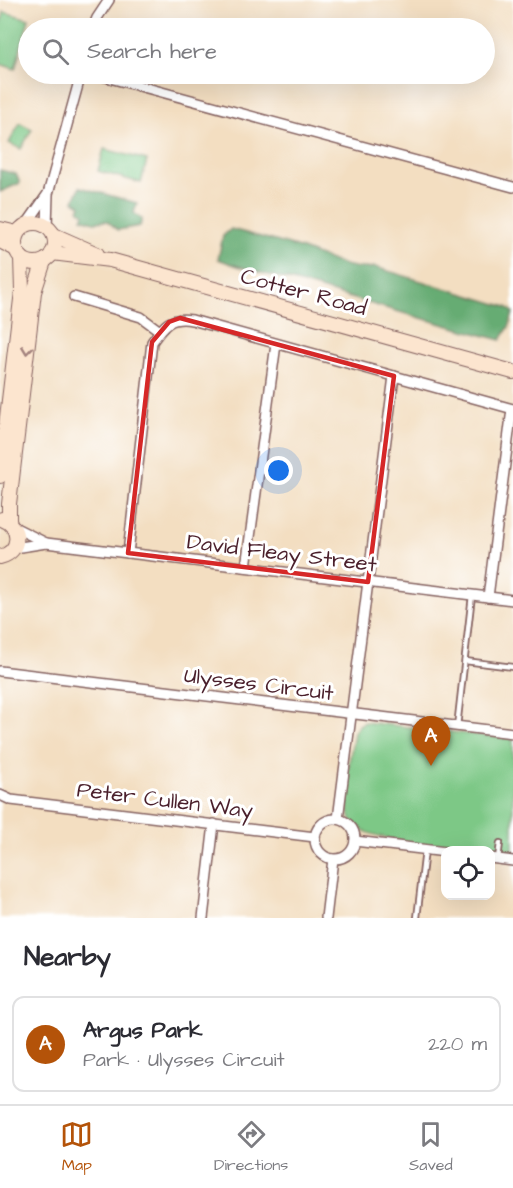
<!DOCTYPE html>
<meta charset="utf-8">
<style>
:root{--surface:#fff;--page:#f7f7f7;--text:#2b2b33;--muted:#7c7c81;--line:#e1e1e2;--accent:#b45309}
body{margin:0;font-family:"Architects Daughter",sans-serif;background:var(--page);color:var(--text)}
.controls{position:absolute;right:18px;bottom:18px;display:grid;overflow:hidden;border-radius:12px;box-shadow:0 6px 24px #0002}
.controls button{width:54px;height:54px;display:grid;place-items:center;padding:0;border:0;border-bottom:2px solid var(--line);background:var(--surface);color:var(--text);font:30px sans-serif}
.you{position:absolute;left:279px;top:471px;width:21px;height:21px;margin:-15px;border:4px solid #fff;border-radius:50%;background:#1a73e8;box-shadow:0 0 0 9px #1a73e833}
.badge{display:grid;place-items:center;width:39px;height:39px;border-radius:50%;background:var(--accent);color:#fff;font-size:20px;font-weight:700}
.pin{position:absolute;translate:-50% -50px;filter:drop-shadow(0 2px 3px #0008)}
.pin::after{content:'';position:absolute;top:32px;width:21px;height:18px;background:inherit;clip-path:polygon(0 0,100% 0,50% 100%)}
.list{margin:0;padding:0;list-style:none}
h2{display:flex;justify-content:space-between;align-items:center;height:78px;margin:0;padding:0 24px;font-size:26px}
h2 small{font-size:20px;font-weight:400;color:var(--muted)}
.list li{display:grid;grid-template-columns:39px 1fr auto;gap:18px;align-items:center;box-sizing:border-box;height:96px;margin:0 12px 12px;padding:0 12px;border:2px solid var(--line);border-radius:12px}
.list b{display:block;font-size:22px;white-space:nowrap}
.list p{margin:0;font-size:20px;white-space:nowrap;color:var(--muted)}
.list em{font-size:20px;font-style:normal;color:var(--muted)}
.icon{flex:none;width:33px;height:33px;fill:none;stroke:currentColor;stroke-width:2;stroke-linecap:round;stroke-linejoin:round}
.map{position:relative;flex:none;width:513px;height:918px;overflow:hidden}
.search{position:absolute;background:var(--surface);box-shadow:0 6px 24px #0002;left:18px;right:18px;top:18px;height:66px;display:flex;align-items:center;gap:15px;box-sizing:border-box;padding:0 21px;border-radius:33px;color:var(--muted);font-size:22px}
.sheet{height:186px;background:var(--surface)}
nav{display:flex;justify-content:space-around;align-items:center;box-sizing:border-box;height:84px;border-top:2px solid var(--line);background:var(--surface);font-size:16px;color:var(--muted)}
nav a{display:grid;justify-items:center;gap:3px}
nav .on{color:var(--accent)}
.map>svg:first-child{display:block}
.green{fill:#7dc886;stroke:#647458;stroke-width:1.5}
.forest{fill:#66ac73;stroke:#58664f;stroke-width:1.5}
.lines{fill:none;stroke-linecap:round;stroke-linejoin:round}
.lane-casing{stroke:#856260;stroke-width:8}
.street-casing{stroke:#856260;stroke-width:12}
.secondary-casing{stroke:#856260;stroke-width:16}
.lane{stroke:#fff;stroke-width:4.5}
.street{stroke:#fff;stroke-width:9}
.secondary{stroke:#fce5cf;stroke-width:14}
.oneway{stroke:#a3827d}
.marked{fill:none;stroke:#d62828;stroke-width:4.5;stroke-linejoin:round}
.labels{text-anchor:middle;stroke-width:6;stroke-linejoin:round;paint-order:stroke}
.street-label{font-size:22px;fill:#4a1f2b;stroke:#fff}
</style>
<div class="map">
<svg width="513" height="918" viewBox="0 0 513 918">
<rect width="100%" height="100%" fill="#fff"/>
<filter id="ink" filterUnits="userSpaceOnUse"><feTurbulence type="fractalNoise" baseFrequency=".0167" numOctaves="2"/><feDisplacementMap in="SourceGraphic" scale="12" xChannelSelector="R" yChannelSelector="G"/><feConvolveMatrix kernelMatrix="1 2 1 2 8 2 1 2 1" color-interpolation-filters="sRGB"/></filter>
<filter id="wash" filterUnits="userSpaceOnUse"><feTurbulence type="fractalNoise" baseFrequency=".008" numOctaves="4" result="noise"/><feDisplacementMap in="SourceGraphic" scale="24" xChannelSelector="R" yChannelSelector="G"/><feGaussianBlur stdDeviation="1.35" result="paint"/><feColorMatrix in="noise" values="0 0 0 0 0 0 0 0 0 0 0 0 0 0 0 0 0 1.4 0 .05"/><feComposite in="paint" operator="in"/></filter>
<g filter="url(#wash)">
<rect width="100%" height="100%" fill="#f3dec1"/>
<!-- green -->
<g class="green">
<polygon points="4,12 29,19 15,69 0,64 0,28"/>
<polygon points="20,123 32,129 21,149 9,143"/>
<polygon points="104,149 147,160 141,183 98,171"/>
<path d="M 365,722 L 513,739 L 513,855 C 488,852 363,843 353,823 C 339,799 351,758 354,732 L 359,725 Z"/>
</g>
<!-- forest -->
<g class="forest">
<polygon points="0,170 16,174 20,183 0,192"/>
<polygon points="80,187 137,203 134,213 142,219 140,226 118,230 107,221 94,222 82,218 84,214 79,210 81,205 74,201"/>
<path d="M 231,229 C 254,235 276,241 299,248 C 322,255 351,273 375,267 L 507,307 L 513,312 L 510,325 L 501,340 C 437,323 374,305 310,286 C 280,277 248,271 218,259 L 223,236 Z"/>
</g>
</g>
<g filter="url(#ink)">
<g class="lines">
<defs>
<g id="lane">
<polyline points="465,661 513,667"/>
<polyline points="457,727 472,595"/>
<polyline points="498,859 500,843"/>
<polyline points="417,918 425,850"/>
</g>
<g id="street">
<polyline points="93,28 97,18 109,0"/>
<polyline points="95,74 513,187"/>
<polyline points="26,225 47,195"/>
<polyline points="47,227 48,194 81,74"/>
<polyline points="74,297 141,317 160,331"/>
<polyline points="14,527 46,543"/>
<polyline points="14,548 46,543 513,600"/>
<path d="M 128,553 L 152,342 C 164,325 170,316 192,320 L 513,409"/>
<polyline points="246,567 276,344"/>
<polyline points="488,597 512,409"/>
<polyline points="0,671 513,733"/>
<polyline points="0,795 11,800 315,837"/>
<circle cx="335" cy="839" r="20"/>
<polyline points="338,819 394,376"/>
<polyline points="355,841 446,852"/>
<polyline points="490,858 513,861"/>
<polyline points="203,918 214,824"/>
<polyline points="326,918 333,859"/>
</g>
<g id="secondary">
<circle cx="35" cy="243" r="20"/>
<polyline points="0,229 17,233"/>
<polyline points="54,235 97,254"/>
<polyline points="0,241 16,249"/>
<polyline points="52,253 110,260 513,372"/>
<polyline points="0,476 22,291 21,257"/>
<polyline points="9,522 9,504 34,292 44,261"/>
<path d="M 0,557 C 21,552 22,527 2,519"/>
</g>
</defs>
<!-- lane casing -->
<use href="#lane" class="lane-casing"/>
<!-- street casing -->
<use href="#street" class="street-casing"/>
<!-- secondary casing -->
<use href="#secondary" class="secondary-casing"/>
<!-- lane -->
<use href="#lane" class="lane"/>
<!-- street -->
<use href="#street" class="street"/>
<!-- secondary -->
<use href="#secondary" class="secondary"/>
</g>
<!-- one-way arrows -->
<defs><path id="oneway-chevron" d="M-2-3.5L2.5 0L-2 3.5" fill="none" stroke-width="1.6" stroke-linecap="round" stroke-linejoin="round" transform="scale(1.5)"/></defs>
<use class="oneway" href="#oneway-chevron" transform="translate(27 350) rotate(97)"/>
</g>
<!-- marked area -->
<path class="marked" d="M 180,318 L 394,376 L 368,582 L 128,553 L 152,342 L 169,322 Z"/>
<g class="labels">
<!-- street labels -->
<g class="street-label">
<text transform="translate(304 291) rotate(15)" y="8">Cotter Road</text>
<text transform="translate(282 552) rotate(7)" y="8">David Fleay Street</text>
<text transform="translate(259 683) rotate(7)" y="8">Ulysses Circuit</text>
<text transform="translate(165 799) rotate(7)" y="8">Peter Cullen Way</text>
</g>
</g>
</svg>
<div class="controls">
<button><svg class="icon" aria-label="locate" viewBox="0 0 24 24"><circle cx="12" cy="12" r="6"/><path d="M12 2v4M12 18v4M2 12h4M18 12h4"/></svg></button>
</div>
<div class="you"></div>
<div class="pin badge" style="left:431px;top:766px">A</div>
<div class="search"><svg class="icon" aria-label="search" viewBox="0 0 24 24"><circle cx="10" cy="10" r="6"/><path d="M15 15l6 6"/></svg>Search here</div>
</div>
<section class="sheet">
<h2>Nearby<small></small></h2>
<ul class="list">
<li><span class="badge">A</span><div><b>Argus Park</b><p>Park · Ulysses Circuit</p></div><em>220 m</em></li>
</ul>
</section>
<nav>
<a class="on"><svg class="icon" aria-label="map" viewBox="0 0 24 24"><path d="M3 6l6-2 6 2 6-2v14l-6 2-6-2-6 2zM9 4v14M15 6v14"/></svg>Map</a>
<a><svg class="icon" aria-label="directions" viewBox="0 0 24 24"><path d="M12 3l9 9-9 9-9-9zM9 14v-3h6M13 9l2 2-2 2"/></svg>Directions</a>
<a><svg class="icon" aria-label="saved" viewBox="0 0 24 24"><path d="M7 4h10v16l-5-4-5 4z"/></svg>Saved</a>
</nav>
